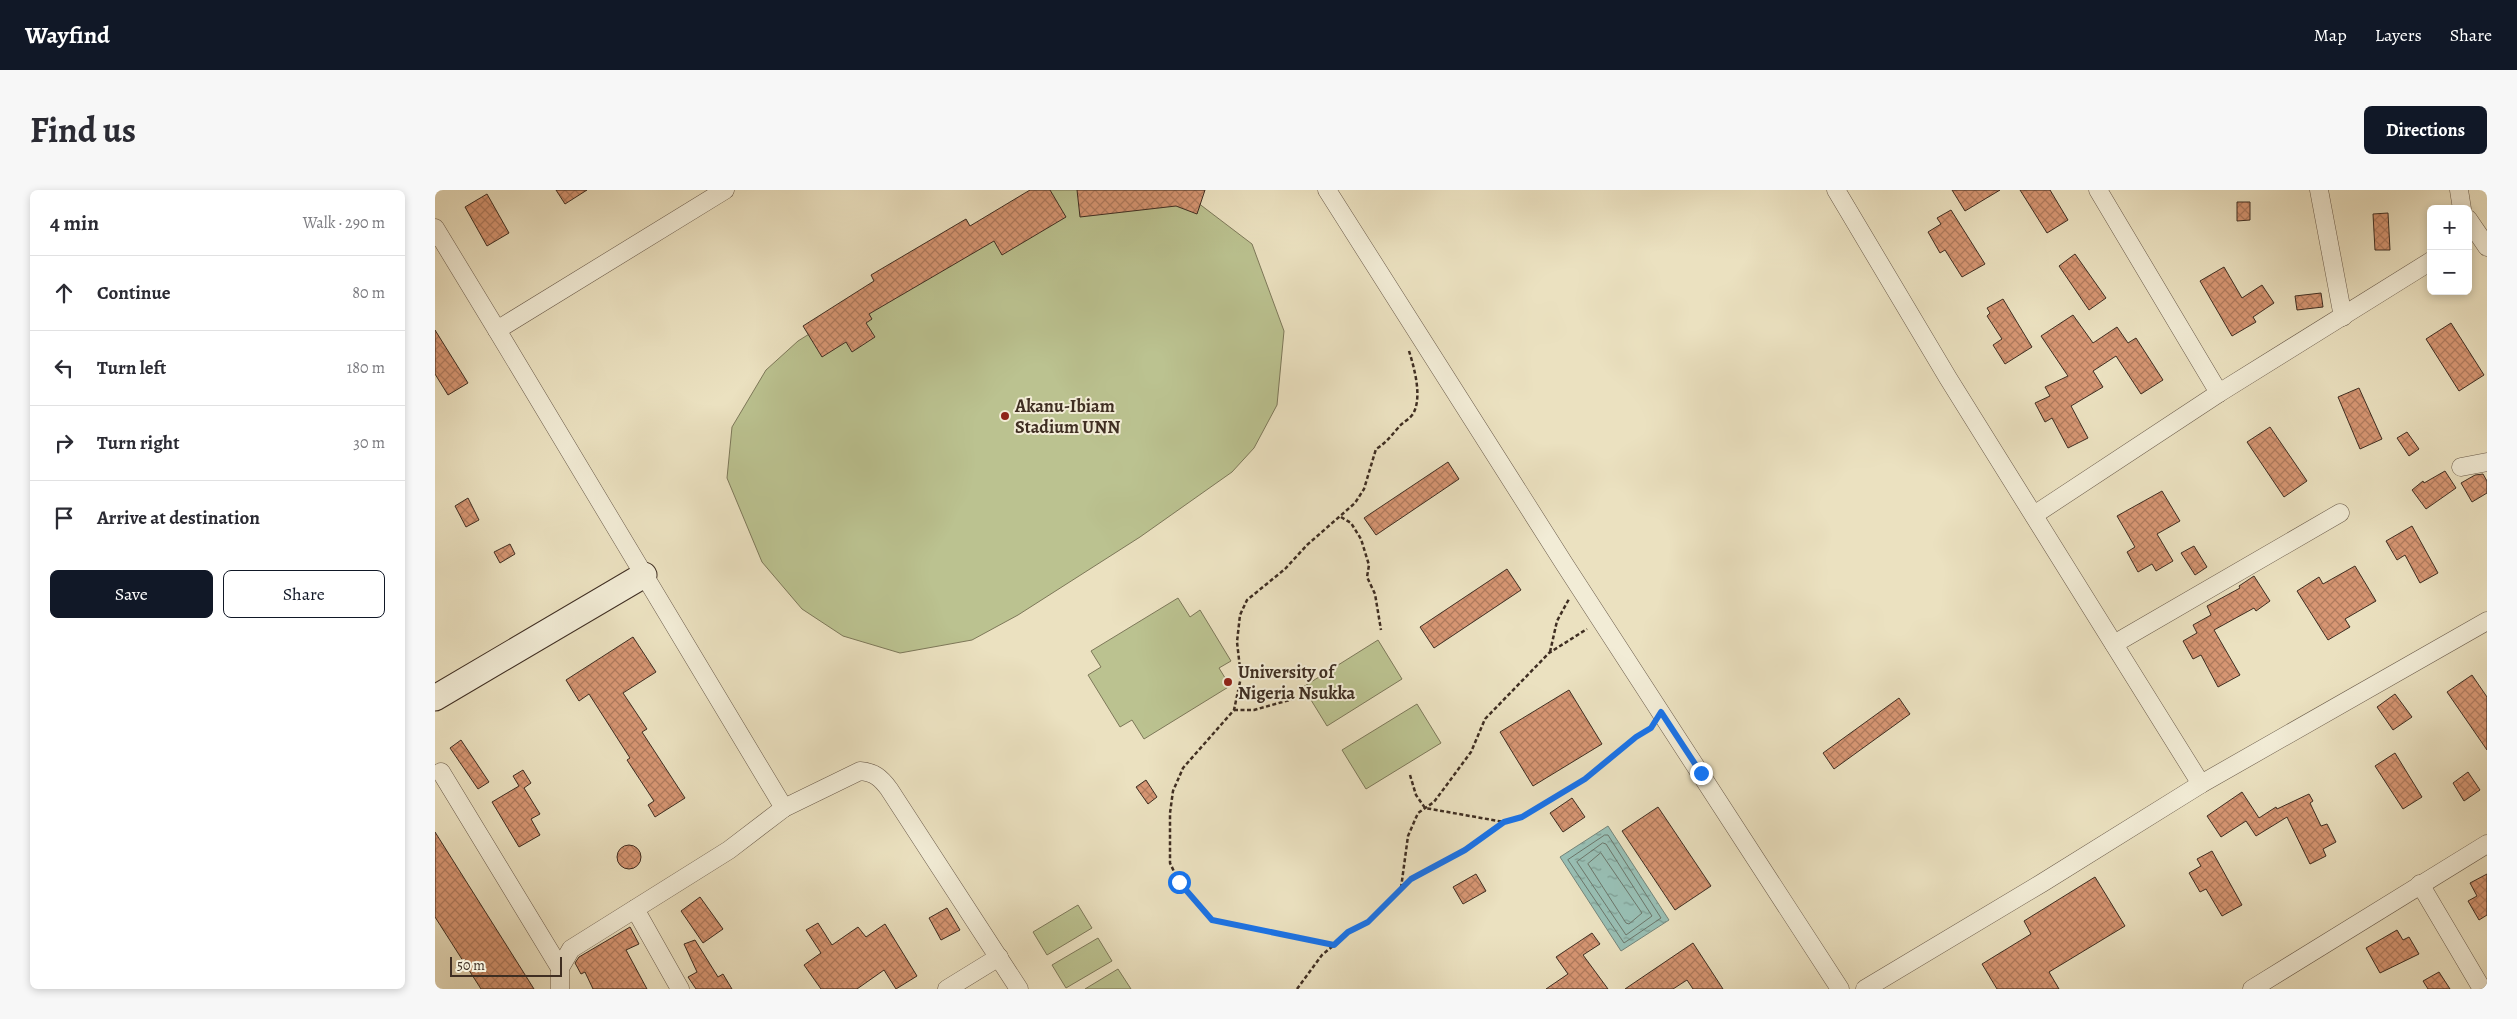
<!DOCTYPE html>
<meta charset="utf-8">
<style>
:root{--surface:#fff;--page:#f7f7f7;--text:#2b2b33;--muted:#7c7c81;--line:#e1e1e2;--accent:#111827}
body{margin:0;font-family:Alegreya,serif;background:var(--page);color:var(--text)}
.controls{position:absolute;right:15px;top:15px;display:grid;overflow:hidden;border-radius:8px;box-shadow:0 2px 8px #0003}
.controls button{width:45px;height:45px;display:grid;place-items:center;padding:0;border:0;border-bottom:1px solid var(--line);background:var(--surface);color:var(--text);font:25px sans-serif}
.scale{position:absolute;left:15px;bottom:12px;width:112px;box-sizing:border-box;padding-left:5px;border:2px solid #3f2e22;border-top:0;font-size:14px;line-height:18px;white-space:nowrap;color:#3f2e22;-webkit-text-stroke:4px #f2ecd6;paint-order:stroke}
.stop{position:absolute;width:15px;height:15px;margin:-11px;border:4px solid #1a73e8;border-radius:50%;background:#fff}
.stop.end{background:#1a73e8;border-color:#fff;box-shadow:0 1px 5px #0008}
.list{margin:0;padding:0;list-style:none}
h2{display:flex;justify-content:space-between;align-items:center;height:65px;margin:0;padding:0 20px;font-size:21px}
h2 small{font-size:16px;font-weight:400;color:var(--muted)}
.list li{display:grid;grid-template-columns:32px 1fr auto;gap:15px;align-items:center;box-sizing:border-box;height:75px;padding:0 20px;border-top:1px solid var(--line)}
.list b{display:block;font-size:19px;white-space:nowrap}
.list em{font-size:16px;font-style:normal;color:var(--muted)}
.actions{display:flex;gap:10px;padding:15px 20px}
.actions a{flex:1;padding:11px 0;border:1px solid var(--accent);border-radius:8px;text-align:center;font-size:18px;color:var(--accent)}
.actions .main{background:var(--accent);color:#fff}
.icon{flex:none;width:28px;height:28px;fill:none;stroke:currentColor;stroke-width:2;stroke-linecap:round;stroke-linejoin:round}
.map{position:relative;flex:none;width:2052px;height:799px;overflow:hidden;border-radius:8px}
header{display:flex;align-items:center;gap:30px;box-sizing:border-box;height:70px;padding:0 25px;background:var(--accent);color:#fff}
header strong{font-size:24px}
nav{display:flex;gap:28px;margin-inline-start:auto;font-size:18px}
.intro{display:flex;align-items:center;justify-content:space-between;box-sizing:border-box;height:120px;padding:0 30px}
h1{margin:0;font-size:35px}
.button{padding:12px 22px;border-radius:8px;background:var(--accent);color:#fff;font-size:18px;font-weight:700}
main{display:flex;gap:30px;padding:0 30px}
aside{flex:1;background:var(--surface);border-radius:8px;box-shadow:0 2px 8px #0003}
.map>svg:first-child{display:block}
.pitch{fill:#bbc290;stroke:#7d7859}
.water{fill:url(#water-ripples);stroke:#748479}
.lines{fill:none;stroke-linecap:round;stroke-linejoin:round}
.shore{stroke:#6c766a;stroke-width:1}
.building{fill:url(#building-cross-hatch);stroke:#3f2e22}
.street-casing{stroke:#6a5b4a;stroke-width:19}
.secondary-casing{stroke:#3f2e22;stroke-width:27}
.path{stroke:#3f2e22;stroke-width:2.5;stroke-dasharray:4 2.5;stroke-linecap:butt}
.street{stroke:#f2ecd6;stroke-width:18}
.secondary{stroke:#f2ecd6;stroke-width:25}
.route{stroke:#1a73e8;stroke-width:6}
.poi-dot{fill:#8f2418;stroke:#f2ecd6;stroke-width:2}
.labels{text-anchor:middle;stroke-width:4;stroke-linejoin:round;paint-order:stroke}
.poi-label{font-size:18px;font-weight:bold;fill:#3f2e22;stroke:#f2ecd6;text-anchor:start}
</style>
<header>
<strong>Wayfind</strong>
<nav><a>Map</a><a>Layers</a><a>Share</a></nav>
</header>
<div class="intro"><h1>Find us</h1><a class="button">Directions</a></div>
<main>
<aside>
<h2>4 min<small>Walk · 290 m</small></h2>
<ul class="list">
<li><svg class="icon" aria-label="ahead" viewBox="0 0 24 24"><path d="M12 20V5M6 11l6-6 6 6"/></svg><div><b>Continue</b></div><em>80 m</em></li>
<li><svg class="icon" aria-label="left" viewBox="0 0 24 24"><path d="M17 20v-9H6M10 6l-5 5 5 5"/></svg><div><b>Turn left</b></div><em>180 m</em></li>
<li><svg class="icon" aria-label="right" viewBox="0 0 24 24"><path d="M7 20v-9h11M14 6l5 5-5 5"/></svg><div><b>Turn right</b></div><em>30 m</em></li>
<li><svg class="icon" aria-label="arrive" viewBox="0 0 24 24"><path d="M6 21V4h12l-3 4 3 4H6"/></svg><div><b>Arrive at destination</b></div></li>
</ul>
<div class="actions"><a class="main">Save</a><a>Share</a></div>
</aside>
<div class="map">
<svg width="2052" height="799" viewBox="0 0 2052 799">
<defs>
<pattern id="water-ripples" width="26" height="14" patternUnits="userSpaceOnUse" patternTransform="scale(1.25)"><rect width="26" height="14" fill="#98beb3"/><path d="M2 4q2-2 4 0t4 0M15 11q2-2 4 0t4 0" fill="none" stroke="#7d9b91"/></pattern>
<pattern id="building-cross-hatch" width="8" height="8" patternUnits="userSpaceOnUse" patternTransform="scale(1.25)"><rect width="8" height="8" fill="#d79673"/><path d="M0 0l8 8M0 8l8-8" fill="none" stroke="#b07b5e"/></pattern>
</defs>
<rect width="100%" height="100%" fill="#ebe1c0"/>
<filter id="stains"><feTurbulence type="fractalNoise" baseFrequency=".004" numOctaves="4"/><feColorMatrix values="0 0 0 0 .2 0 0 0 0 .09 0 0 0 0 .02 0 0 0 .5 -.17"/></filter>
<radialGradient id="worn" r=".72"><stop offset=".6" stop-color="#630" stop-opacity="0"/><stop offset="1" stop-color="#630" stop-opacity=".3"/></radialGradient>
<!-- pitch -->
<g class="pitch">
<polygon points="613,0 746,0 817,54 849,141 842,215 819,258 797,282 705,347 583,425 537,450 465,463 408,446 367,419 327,372 292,288 297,237 331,180 363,151 595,6"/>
<polygon points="743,408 755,427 765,420 796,471 784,478 795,496 709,549 697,530 685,537 653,485 666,477 656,461"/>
<polygon points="943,450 967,489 892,536 868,497"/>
<polygon points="982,514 1006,553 931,599 907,560"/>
<polygon points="643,715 657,738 612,765 598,742"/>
<polygon points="663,748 677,771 631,798 617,775"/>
<polygon points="683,779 696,799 650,799"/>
</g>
<!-- water -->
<polygon class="water" points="1173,636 1234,730 1186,761 1125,667"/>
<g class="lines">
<!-- shore -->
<g class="shore">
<polygon points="1170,645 1173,645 1226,728 1189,753 1133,670"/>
<polygon points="1168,653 1171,654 1217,726 1191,745 1142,672"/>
<polygon points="1166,663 1207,723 1194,734 1191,733 1153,674"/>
</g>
</g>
<!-- building -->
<g class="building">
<polygon points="121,0 152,0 130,14"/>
<polygon points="595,0 615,0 631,27 567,65 559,51 434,124 437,129 431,133 440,147 417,162 411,152 387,167 368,136 439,91 436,85 531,29 535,36"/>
<polygon points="642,0 770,0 762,24 741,16 645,27"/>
<polygon points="1517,0 1565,0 1530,21"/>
<polygon points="1585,0 1615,0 1633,30 1612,43"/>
<polygon points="52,4 74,43 52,56 30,17"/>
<polygon points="1802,12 1815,12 1815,30 1802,31"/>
<polygon points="1516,20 1550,74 1527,87 1510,60 1505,63 1493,42 1506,34 1502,28"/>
<polygon points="1953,23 1955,60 1940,60 1938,24"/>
<polygon points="1640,64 1671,108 1654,120 1624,76"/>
<polygon points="1789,77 1807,108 1827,95 1839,113 1818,127 1821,132 1797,146 1765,91"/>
<polygon points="1886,103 1888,117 1862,120 1860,106"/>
<polygon points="1568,109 1597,157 1570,174 1558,155 1567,149 1552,126 1555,123 1552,118"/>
<polygon points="1638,125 1658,153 1682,137 1693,153 1701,148 1728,190 1706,204 1681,166 1658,181 1668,197 1636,216 1653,248 1633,258 1617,228 1610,232 1600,213 1615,206 1610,197 1633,186 1606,146"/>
<polygon points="2016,133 2049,185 2024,201 1991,149"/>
<polygon points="0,140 33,193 13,205 0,184"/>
<polygon points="1924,198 1947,249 1925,259 1903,207"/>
<polygon points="1835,237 1872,291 1849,307 1812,252"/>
<polygon points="1972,242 1984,259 1974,266 1962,248"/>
<polygon points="1013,272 1024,289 941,345 929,328"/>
<polygon points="2010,281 2021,298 1991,319 1977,300 1988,291 1989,293"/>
<polygon points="2048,284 2052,291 2052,303 2037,312 2026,293 2040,285"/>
<polygon points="1727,301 1745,331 1722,344 1738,371 1721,381 1717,374 1703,382 1692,362 1700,357 1682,326"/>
<polygon points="33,308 44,330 31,337 20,316"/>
<polygon points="1977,336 2003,383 1985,393 1970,365 1962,370 1951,351"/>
<polygon points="75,354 80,364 65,373 59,362"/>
<polygon points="1759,356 1772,377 1760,385 1746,363"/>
<polygon points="1920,376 1941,411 1910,429 1915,437 1893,450 1862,401 1884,387 1888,394"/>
<polygon points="1072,379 1086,400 999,458 985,437"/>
<polygon points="1819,386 1835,411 1821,421 1819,418 1779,440 1805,485 1783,497 1766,465 1758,469 1748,451 1762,443 1758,435 1776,425 1772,416 1805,398 1804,396"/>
<polygon points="198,447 221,482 188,503 212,539 207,542 250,608 220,627 213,615 219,611 192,570 195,568 154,504 144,511 131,490"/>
<polygon points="2037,485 2052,507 2052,560 2012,502"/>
<polygon points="1134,500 1167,554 1098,596 1065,542"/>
<polygon points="1960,504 1977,527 1958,540 1942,517"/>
<polygon points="1464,508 1475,524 1399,579 1388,563"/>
<polygon points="26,550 54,592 43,599 15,558"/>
<polygon points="1960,563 1987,607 1968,619 1940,576"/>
<polygon points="88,580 96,593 89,598 105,624 96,629 105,645 84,657 57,612 84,596 78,586"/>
<polygon points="2033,582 2045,600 2029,611 2018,593"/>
<polygon points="711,590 722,607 713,614 701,597"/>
<polygon points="1807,602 1824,628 1841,617 1842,619 1874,604 1878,611 1875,613 1886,636 1892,634 1901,652 1888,659 1891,666 1875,674 1852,627 1821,646 1811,631 1786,647 1772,626"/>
<polygon points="1137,608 1150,627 1128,642 1115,623"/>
<polygon points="1223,617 1276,696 1240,720 1187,641"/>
<polygon points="0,642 99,799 46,799 0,727"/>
<circle cx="194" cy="667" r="12"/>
<polygon points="1777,661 1807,715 1787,726 1771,699 1765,702 1754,683 1766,676 1762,669"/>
<polygon points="1041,684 1051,701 1028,714 1018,697"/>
<polygon points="2052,684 2052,725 2044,730 2033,711 2042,706 2035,693"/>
<polygon points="1660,687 1690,736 1614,782 1624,799 1562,799 1547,774 1596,744 1589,731"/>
<polygon points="265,707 288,739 268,753 246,721"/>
<polygon points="512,718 525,740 506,750 494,728"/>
<polygon points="383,733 397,755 423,737 431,747 450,734 482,786 461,799 449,780 422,799 386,799 369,775 386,763 371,740"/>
<polygon points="195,737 204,754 191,760 212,799 158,799 150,782 146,784 140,773 144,767"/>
<polygon points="1962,740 1968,750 1974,747 1984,764 1945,783 1931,758"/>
<polygon points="1157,743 1165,754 1148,765 1173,799 1111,799 1133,784 1121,767"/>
<polygon points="260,750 283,787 288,784 297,799 261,799 253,787 262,782 249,754"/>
<polygon points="1258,753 1288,799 1258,799 1252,790 1238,799 1190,799"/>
<polygon points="2004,782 2015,799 1993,799 1988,791"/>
</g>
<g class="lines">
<defs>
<g id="street">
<polyline points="290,0 62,140 349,618"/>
<polyline points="892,0 1130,375 1405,799"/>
<polyline points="1401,0 1513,188 1766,594"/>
<polyline points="1663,0 1784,203"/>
<polyline points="1884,0 1908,127"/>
<polyline points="2024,0 2027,19"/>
<polyline points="2033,29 2052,57"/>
<polyline points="0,38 62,140"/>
<polyline points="2026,277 2052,272"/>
<polyline points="1599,325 1784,203 1996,71"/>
<polyline points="1679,454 1905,323"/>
<polyline points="6,582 125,778"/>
<polyline points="1985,694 2047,799"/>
<polyline points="200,719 245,799"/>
<path d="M 125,799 L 125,778 L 136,759 L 294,660 L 349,618 L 425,581 C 439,582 446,588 454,599 L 584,799"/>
<polyline points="512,799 564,767"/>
<polyline points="1430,799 1607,693 1766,594 2052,431"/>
<polyline points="1817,799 2052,654"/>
</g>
<polyline id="secondary" points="0,508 209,385"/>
</defs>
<!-- street casing -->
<use href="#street" class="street-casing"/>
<!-- secondary casing -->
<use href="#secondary" class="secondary-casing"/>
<!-- path -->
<g class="path">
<path d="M 974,161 C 979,177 987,205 979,222 C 976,229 967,232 963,238 C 955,247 951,253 941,259 L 929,299 L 920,313 L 872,355 L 850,379 L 812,410 L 805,425 L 802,452 L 806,487 L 799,520 L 748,578 L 738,601 L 735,623 L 735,673 L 744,692 L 777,730 L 899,755 L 913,742 L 933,732 L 977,689 L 1030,660 L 1069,632 L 1087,627 L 1150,589 L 1201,547 L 1216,538"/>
<polyline points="906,327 916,333 926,349 934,375 932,387 940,404 946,440"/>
<polyline points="1115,462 1122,431 1134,409"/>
<polyline points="799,520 819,520 862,508"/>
<polyline points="975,585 981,605 990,618 1069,632"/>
<polyline points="966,698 973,646 983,623 999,612 1036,562 1050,529 1114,463 1152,439"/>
<polyline points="862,799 887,765 899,755"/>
</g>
<!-- street -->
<use href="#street" class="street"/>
<!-- secondary -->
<use href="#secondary" class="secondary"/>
</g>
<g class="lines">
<!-- route -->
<polyline class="route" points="744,692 777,730 899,755 913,742 933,732 976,689 1030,660 1069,632 1087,627 1150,589 1201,547 1216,538 1226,522 1266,583"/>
</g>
<!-- markers -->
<g class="poi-dot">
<circle cx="570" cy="226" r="5"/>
<circle cx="793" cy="492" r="5"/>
</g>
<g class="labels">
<!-- poi labels -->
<g class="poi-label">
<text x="580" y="222">Akanu-Ibiam<tspan x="580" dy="21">Stadium UNN</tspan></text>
<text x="803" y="488">University of<tspan x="803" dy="21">Nigeria Nsukka</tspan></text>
</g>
</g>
<rect width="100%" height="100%" filter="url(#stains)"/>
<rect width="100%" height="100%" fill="url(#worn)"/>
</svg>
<div class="controls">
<button>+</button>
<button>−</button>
</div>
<div class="scale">50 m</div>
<div class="stop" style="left:744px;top:692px"></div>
<div class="stop end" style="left:1266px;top:583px"></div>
</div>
</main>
